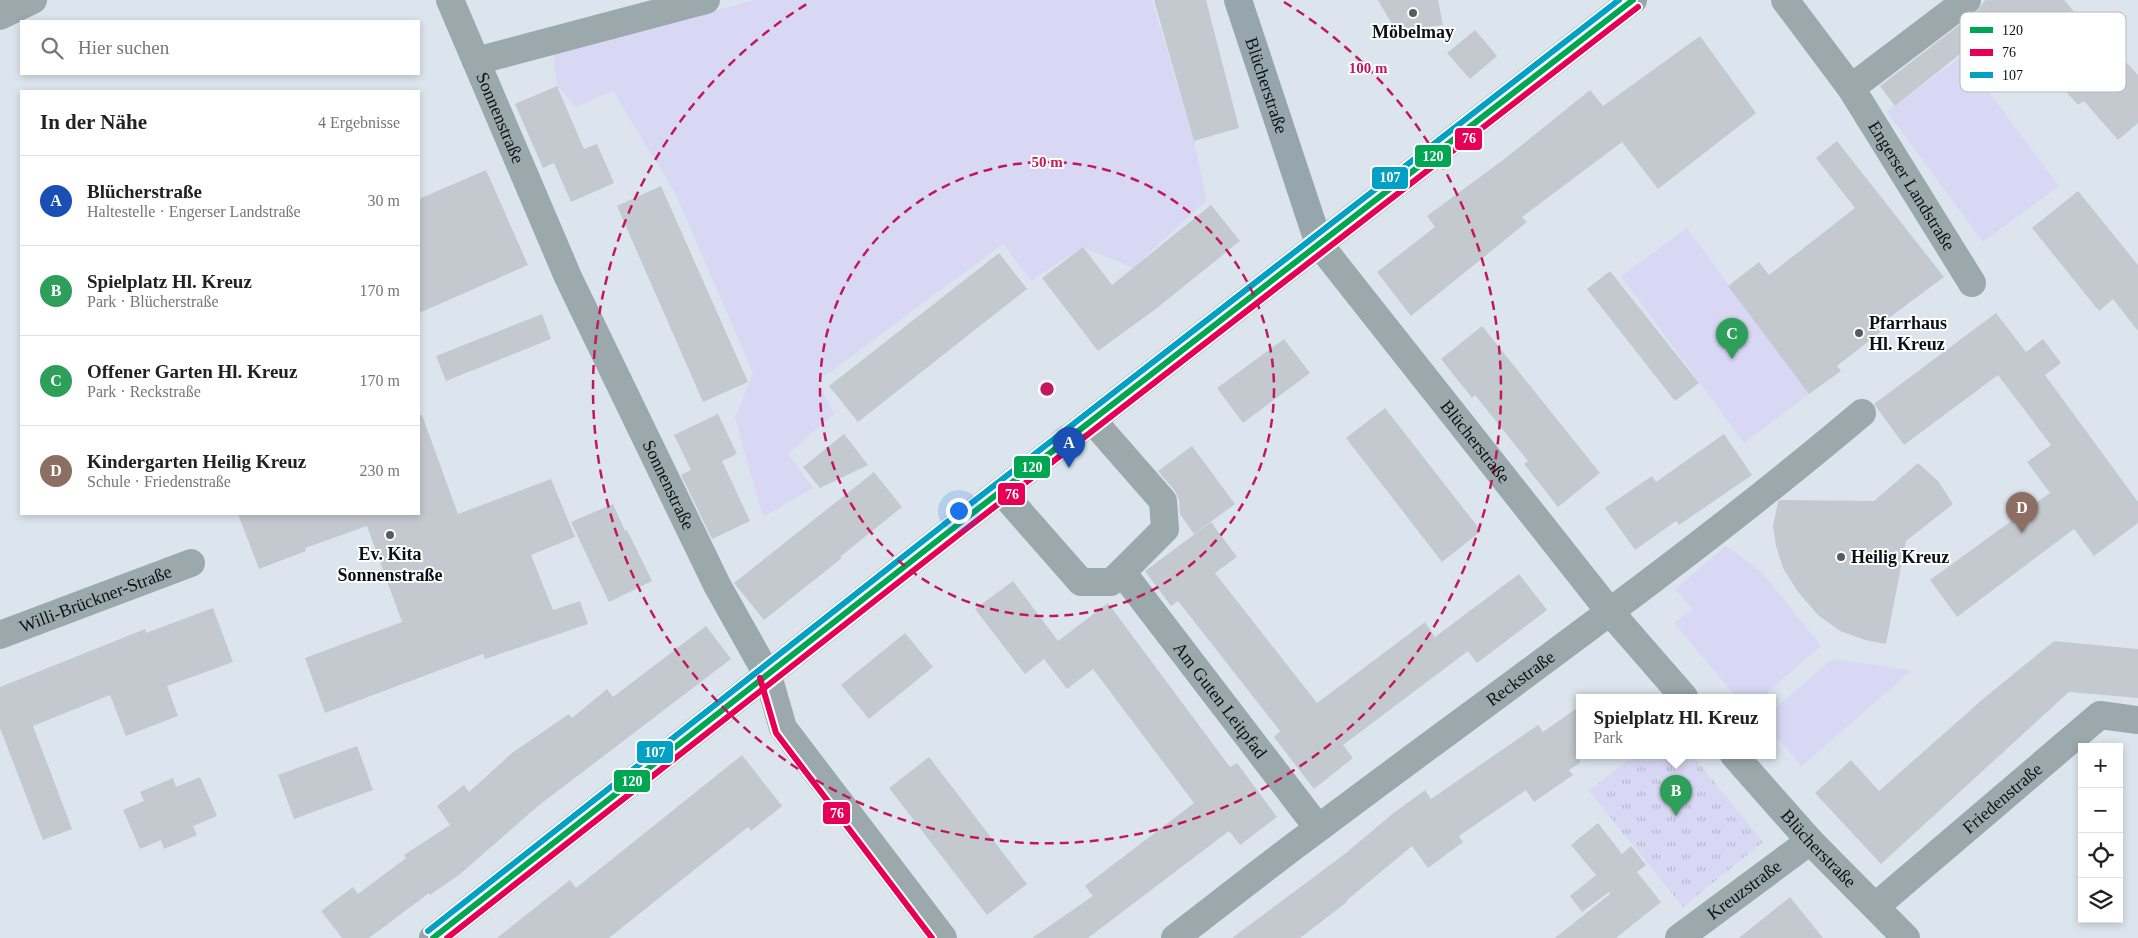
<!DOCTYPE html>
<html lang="de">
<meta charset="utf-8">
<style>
:root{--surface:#fff;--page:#f2f2f2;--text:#222;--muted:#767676;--line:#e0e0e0;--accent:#0b8043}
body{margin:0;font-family:Georgia,serif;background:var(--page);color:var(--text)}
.controls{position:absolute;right:15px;bottom:15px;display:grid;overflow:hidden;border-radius:0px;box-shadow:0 2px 8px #0003}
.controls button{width:45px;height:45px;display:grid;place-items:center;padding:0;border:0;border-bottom:1px solid var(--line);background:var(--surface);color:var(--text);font:25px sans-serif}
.you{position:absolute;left:958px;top:510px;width:18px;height:18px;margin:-12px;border:4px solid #fff;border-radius:50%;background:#1a73e8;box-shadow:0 0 0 8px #1a73e833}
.badge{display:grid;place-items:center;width:32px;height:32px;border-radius:50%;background:var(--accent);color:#fff;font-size:16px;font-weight:700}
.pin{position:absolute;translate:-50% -41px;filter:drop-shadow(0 1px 2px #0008)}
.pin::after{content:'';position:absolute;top:26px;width:18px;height:15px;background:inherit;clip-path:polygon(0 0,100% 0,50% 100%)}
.popup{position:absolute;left:1576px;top:694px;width:200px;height:65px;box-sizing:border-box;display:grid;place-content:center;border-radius:0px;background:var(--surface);filter:drop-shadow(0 1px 4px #0005);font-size:16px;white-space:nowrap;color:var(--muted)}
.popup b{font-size:19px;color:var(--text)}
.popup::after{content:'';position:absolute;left:50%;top:100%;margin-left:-10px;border:10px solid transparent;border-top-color:var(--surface)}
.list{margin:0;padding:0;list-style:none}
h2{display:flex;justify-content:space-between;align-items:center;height:65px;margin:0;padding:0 20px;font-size:21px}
h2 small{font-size:16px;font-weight:400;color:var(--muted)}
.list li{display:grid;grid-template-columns:32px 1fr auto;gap:15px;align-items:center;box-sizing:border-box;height:90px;padding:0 20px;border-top:1px solid var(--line)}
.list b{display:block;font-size:19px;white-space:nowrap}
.list p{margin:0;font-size:16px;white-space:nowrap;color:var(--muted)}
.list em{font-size:16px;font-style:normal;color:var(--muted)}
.icon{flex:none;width:28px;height:28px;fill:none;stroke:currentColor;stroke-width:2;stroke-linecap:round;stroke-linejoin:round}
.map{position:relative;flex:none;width:2138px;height:938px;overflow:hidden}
.search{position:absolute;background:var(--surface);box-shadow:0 2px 8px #0003;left:20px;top:20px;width:400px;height:55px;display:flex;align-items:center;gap:12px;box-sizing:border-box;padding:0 18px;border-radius:0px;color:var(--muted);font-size:19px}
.panel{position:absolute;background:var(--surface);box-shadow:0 2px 8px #0003;left:20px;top:90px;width:400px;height:425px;border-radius:0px}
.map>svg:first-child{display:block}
.green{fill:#d9d8f4}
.park{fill:url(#park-tufts)}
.building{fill:#c4c9d0}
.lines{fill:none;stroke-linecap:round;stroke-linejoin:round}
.street{stroke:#9ba8ac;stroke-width:28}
.secondary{stroke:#96a6ac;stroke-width:28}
.bus-1-casing{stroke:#fff;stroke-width:10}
.bus-2-casing{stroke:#fff;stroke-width:10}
.bus-3-casing{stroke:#fff;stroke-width:10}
.bus-1{stroke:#00a651;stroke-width:6}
.bus-2{stroke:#e50056;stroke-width:6}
.bus-3{stroke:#00a1c5;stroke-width:6}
.ring{fill:none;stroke:#c2185b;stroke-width:2.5;stroke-dasharray:9 6}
.poi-dot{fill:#545b61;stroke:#fff;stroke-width:2}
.labels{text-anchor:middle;stroke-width:4;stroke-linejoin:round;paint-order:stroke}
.poi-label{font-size:18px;font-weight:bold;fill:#0a1015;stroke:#fff}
.street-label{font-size:18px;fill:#0a1015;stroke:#fff}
.key{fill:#fff;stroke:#b6b7b9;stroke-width:1}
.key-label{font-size:14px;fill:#0a1015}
.centre{fill:#c2185b;stroke:#fff;stroke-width:2.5}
.ring-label{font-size:15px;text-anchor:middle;font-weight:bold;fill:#c2185b;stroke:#fff;stroke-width:4;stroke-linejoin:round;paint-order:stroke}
.line-badge{stroke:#fff;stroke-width:2}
.badge-label{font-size:14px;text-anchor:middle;font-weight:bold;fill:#fff}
</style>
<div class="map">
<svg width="2138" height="938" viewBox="0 0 2138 938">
<defs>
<pattern id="park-tufts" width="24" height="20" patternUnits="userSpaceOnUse" patternTransform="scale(1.25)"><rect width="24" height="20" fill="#d9d8f4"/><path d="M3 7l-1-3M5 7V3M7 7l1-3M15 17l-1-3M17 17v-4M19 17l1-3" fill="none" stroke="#b9b8d0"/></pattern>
</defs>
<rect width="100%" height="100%" fill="#dce5ed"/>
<!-- green -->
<g class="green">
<polygon points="755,0 1152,0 1194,141 1207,200 1133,268 1083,247 1031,281 1003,244 818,381 834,414 788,454 813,488 763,517 735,418 753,373 675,193 613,91 576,107 557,86 553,52"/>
<polygon points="1962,56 2059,186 1983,242 1887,112"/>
<polygon points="1687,228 1809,394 1744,443 1621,276"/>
<polygon points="1726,546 1761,571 1821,646 1762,697 1736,697 1674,623 1692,609 1675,589"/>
<polygon points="1832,659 1912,670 1802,766 1772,733 1772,711"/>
</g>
<!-- park -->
<polygon class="park" points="1634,755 1692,755 1763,842 1683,907 1589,791"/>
<!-- building -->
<g class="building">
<polygon points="1154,0 1206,0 1239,128 1194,141"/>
<polygon points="1378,0 1438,0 1443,25 1396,31"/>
<polygon points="1985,0 2064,0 2122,67 2127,63 2138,75 2138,123 2118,140 2084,101 2078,105 2060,85 2054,90 2038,71 2044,65 2004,19 1895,106 1880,86 1976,12"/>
<polygon points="1475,30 1497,56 1470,79 1447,53"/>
<polygon points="1700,36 1756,113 1658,189 1622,142 1522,217 1527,222 1411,316 1377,272 1435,227 1427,216 1507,157 1590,90 1603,106"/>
<polygon points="557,86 584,149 597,144 614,183 571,202 554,163 543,168 515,104"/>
<polygon points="1837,141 1944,277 1886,320 1889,325 1837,366 1841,371 1809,394 1728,286 1759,262 1769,275 1855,208 1816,158"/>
<polygon points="486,170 528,265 419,313 419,199"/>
<polygon points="661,186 748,382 703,402 617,206"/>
<polygon points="2078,191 2138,265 2138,331 2113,299 2099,311 2032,228"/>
<polygon points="1211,205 1240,241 1157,308 1098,351 1042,278 1083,247 1112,285"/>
<polygon points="999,253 1027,289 858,422 829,386"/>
<polygon points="1610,271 1699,383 1675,401 1587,289"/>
<polygon points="1996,313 2026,352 2043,339 2061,363 2045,375 2138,502 2138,523 2094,556 2074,529 1957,617 1930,580 2050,493 2027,462 2051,445 1998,375 1904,445 1874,404"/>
<polygon points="542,314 551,339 446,381 436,356"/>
<polygon points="1482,326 1600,473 1558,507 1524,464 1528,461 1475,395 1472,398 1441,359"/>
<polygon points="1284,339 1310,373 1243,423 1217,388"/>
<polygon points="1385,408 1481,531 1442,562 1346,438"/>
<polygon points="718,414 737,454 722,461 750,521 712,539 681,475 691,470 674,435"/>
<polygon points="419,415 422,415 458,514 551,479 575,537 531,555 553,610 580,601 588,624 485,659 483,654 325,713 305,658 402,622 367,526 305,548 306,551 259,569 238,514 419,514"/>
<polygon points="844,434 868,465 820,488 803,467"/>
<polygon points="1724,434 1752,475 1679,525 1676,521 1635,550 1605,508 1652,476 1656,482"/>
<polygon points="1192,446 1235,504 1194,534 1180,514 1179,500 1175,491 1158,471"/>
<polygon points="1918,463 1938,481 1953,504 1906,541 1886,644 1865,640 1840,631 1818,615 1798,592 1783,568 1776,546 1773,526 1778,502 1780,500 1874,501"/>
<polygon points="874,472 902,507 840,557 842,558 764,620 734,583"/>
<polygon points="613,504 625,531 627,530 652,581 609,602 571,522"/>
<polygon points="1211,522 1237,557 1215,573 1317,703 1425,622 1435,637 1519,574 1547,610 1477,663 1468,651 1343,745 1353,758 1314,789 1274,737 1280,731 1178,601 1171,606 1145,571"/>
<polygon points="1013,581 1058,641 1108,603 1230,767 1237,763 1277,817 1240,845 1229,831 1088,938 1032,938 1093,896 1085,886 1194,803 1093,669 1067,689 1044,659 1025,674 975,609"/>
<polygon points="213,608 233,662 167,686 178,716 126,736 110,695 33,726 72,829 43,840 0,728 0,687 145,629 146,633"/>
<polygon points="706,626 731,659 538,806 459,875 430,895 429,893 369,938 342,938 321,911 353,887 358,894 406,858 404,855 450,825 437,806 464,785 469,792 512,753 569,714 572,718 607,689 613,697"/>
<polygon points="905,633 933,667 869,719 841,685"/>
<polygon points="2054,641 2138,649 2138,698 2069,692 1881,864 1815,793 1851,760 1879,791 1983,699"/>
<polygon points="1580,706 1580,763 1569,770 1573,775 1534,802 1526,790 1459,836 1463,842 1428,868 1412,846 1346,901 1347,902 1300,938 1232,938 1346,853 1391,815 1425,790 1431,799 1538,725 1543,732"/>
<polygon points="357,746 373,790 294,819 278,775"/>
<polygon points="742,755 782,806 751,831 748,827 609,938 497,938 570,880 576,888"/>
<polygon points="929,757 1027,884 987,915 889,788"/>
<polygon points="200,777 217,816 193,826 197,835 164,849 161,840 140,849 123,810 144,801 140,792 173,778 176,787"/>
<polygon points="1598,823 1622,854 1631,846 1646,865 1637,872 1661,902 1616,938 1555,938 1610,894 1609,892 1582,912 1570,896 1596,875 1571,845"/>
<polygon points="1790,897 1823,938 1739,938"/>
</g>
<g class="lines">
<!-- street -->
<g class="street">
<path id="s1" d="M 450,0 L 568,277 L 717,585 L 768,676 L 783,728 L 943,938"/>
<path id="s2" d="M 1785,0 L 1851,88 L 1972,283"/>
<polyline points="0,16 33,0"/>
<polyline points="476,61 706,0"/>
<polyline points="1851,88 1967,0"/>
<path id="s3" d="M 1319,244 L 1610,612 L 1684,697"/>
<polyline points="1093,421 1163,501 1165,529 1122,572"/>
<path id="s4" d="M 1002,492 L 1081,582 L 1111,582 L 1122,572 L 1318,828"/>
<path id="s5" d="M 0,635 L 191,563"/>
<path id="s6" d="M 1734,755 L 1810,841 L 1906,938"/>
<path id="s7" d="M 1876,906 L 2100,715 L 2138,720"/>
<path id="s8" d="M 1175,938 C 1223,901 1271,863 1320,827 C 1502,690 1688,560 1862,413"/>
<path id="s9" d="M 1679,938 L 1810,841"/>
</g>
<!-- secondary -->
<g class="secondary">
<path id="s10" d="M 1238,0 L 1319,244"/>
<polyline points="433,938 956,526 1633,0"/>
</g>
<defs>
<polyline id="bus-1" points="433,938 956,526 1633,0"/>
<g id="bus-2">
<polyline points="760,678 776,733 932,938"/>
<polyline points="447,938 961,533 1638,7"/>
</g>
<polyline id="bus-3" points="428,931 951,519 1619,0"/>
</defs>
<!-- bus-1 casing -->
<use href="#bus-1" class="bus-1-casing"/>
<!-- bus-2 casing -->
<use href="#bus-2" class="bus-2-casing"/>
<!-- bus-3 casing -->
<use href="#bus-3" class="bus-3-casing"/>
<!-- bus-1 -->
<use href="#bus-1" class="bus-1"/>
<!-- bus-2 -->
<use href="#bus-2" class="bus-2"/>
<!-- bus-3 -->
<use href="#bus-3" class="bus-3"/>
</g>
<!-- distance rings -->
<g class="ring">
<circle cx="1047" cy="389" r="227"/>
<path d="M1284 2A454 454 0 1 1 810 2"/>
</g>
<!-- markers -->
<g class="poi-dot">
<circle cx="1413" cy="13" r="5"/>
<circle cx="1859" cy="333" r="5"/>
<circle cx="390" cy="535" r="5"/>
<circle cx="1841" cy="557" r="5"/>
</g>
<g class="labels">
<!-- poi labels -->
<g class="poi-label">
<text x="1413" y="38">Möbelmay</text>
<text x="1869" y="329" text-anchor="start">Pfarrhaus<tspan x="1869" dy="21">Hl. Kreuz</tspan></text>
<text x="390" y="560">Ev. Kita<tspan x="390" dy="21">Sonnenstraße</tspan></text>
<text x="1851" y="563" text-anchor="start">Heilig Kreuz</text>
</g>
<!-- street labels -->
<g class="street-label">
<text dy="6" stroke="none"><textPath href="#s10" startOffset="90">Blücherstraße</textPath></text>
<text dy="6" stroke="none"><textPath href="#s1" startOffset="128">Sonnenstraße</textPath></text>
<text dy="6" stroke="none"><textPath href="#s2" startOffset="225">Engerser Landstraße</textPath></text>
<text dy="6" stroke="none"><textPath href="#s3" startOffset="252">Blücherstraße</textPath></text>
<text dy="6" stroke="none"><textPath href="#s1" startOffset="532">Sonnenstraße</textPath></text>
<text dy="6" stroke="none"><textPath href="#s5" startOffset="102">Willi-Brückner-Straße</textPath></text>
<text dy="6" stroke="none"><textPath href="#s8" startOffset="432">Reckstraße</textPath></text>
<text dy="6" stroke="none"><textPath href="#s4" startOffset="326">Am Guten Leitpfad</textPath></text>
<text dy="6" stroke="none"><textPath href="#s7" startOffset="166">Friedenstraße</textPath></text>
<text dy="6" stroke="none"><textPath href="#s6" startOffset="126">Blücherstraße</textPath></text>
<text dy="6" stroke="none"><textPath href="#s9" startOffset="81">Kreuzstraße</textPath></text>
</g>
</g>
<!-- legend -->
<rect x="1960" y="12" width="166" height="80" rx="8" class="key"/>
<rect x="1970" y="27" width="23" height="6" fill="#00a651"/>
<rect x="1970" y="49" width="23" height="7" fill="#e50056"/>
<rect x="1970" y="72" width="23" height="6" fill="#00a1c5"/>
<g class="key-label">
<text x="2002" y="35">120</text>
<text x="2002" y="57">76</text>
<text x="2002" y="80">107</text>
</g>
<circle cx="1047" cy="389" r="8" class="centre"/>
<g class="ring-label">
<text x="1368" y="73">100 m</text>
<text x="1047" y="167">50 m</text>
</g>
<g class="line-badge">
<rect x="1454" y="127" width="29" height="24" rx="5" fill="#e50056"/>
<rect x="1414" y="144" width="38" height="24" rx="5" fill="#00a651"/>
<rect x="1371" y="166" width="38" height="24" rx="5" fill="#00a1c5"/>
<rect x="1013" y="455" width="38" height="24" rx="5" fill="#00a651"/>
<rect x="997" y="482" width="29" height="24" rx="5" fill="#e50056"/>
<rect x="636" y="740" width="38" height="24" rx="5" fill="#00a1c5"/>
<rect x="613" y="769" width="38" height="24" rx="5" fill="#00a651"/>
<rect x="822" y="801" width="29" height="24" rx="5" fill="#e50056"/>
</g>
<g class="badge-label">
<text x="1469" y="143">76</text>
<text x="1433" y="161">120</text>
<text x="1390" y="182">107</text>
<text x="1032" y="472">120</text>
<text x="1012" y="499">76</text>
<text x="655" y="757">107</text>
<text x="632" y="786">120</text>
<text x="837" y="818">76</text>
</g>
</svg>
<div class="controls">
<button>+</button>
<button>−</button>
<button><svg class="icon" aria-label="locate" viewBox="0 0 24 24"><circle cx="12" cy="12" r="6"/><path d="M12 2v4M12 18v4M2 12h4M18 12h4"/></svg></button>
<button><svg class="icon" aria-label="layers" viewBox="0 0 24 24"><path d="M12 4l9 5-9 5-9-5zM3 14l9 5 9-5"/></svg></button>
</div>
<div class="you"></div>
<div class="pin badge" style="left:1069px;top:468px;background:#1a4fb4">A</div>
<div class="pin badge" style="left:1676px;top:816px;background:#2e9e5b">B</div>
<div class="popup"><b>Spielplatz Hl. Kreuz</b>Park</div>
<div class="pin badge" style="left:1732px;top:359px;background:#2e9e5b">C</div>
<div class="pin badge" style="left:2022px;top:533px;background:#8d6e63">D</div>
<div class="search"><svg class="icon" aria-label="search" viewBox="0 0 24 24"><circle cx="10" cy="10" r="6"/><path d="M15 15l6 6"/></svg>Hier suchen</div>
<section class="panel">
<h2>In der Nähe<small>4 Ergebnisse</small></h2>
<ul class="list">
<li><span class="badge" style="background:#1a4fb4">A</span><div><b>Blücherstraße</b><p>Haltestelle · Engerser Landstraße</p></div><em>30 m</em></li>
<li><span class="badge" style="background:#2e9e5b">B</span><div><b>Spielplatz Hl. Kreuz</b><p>Park · Blücherstraße</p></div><em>170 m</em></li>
<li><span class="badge" style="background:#2e9e5b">C</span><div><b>Offener Garten Hl. Kreuz</b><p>Park · Reckstraße</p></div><em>170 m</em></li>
<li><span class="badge" style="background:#8d6e63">D</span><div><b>Kindergarten Heilig Kreuz</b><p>Schule · Friedenstraße</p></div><em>230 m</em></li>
</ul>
</section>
</div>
